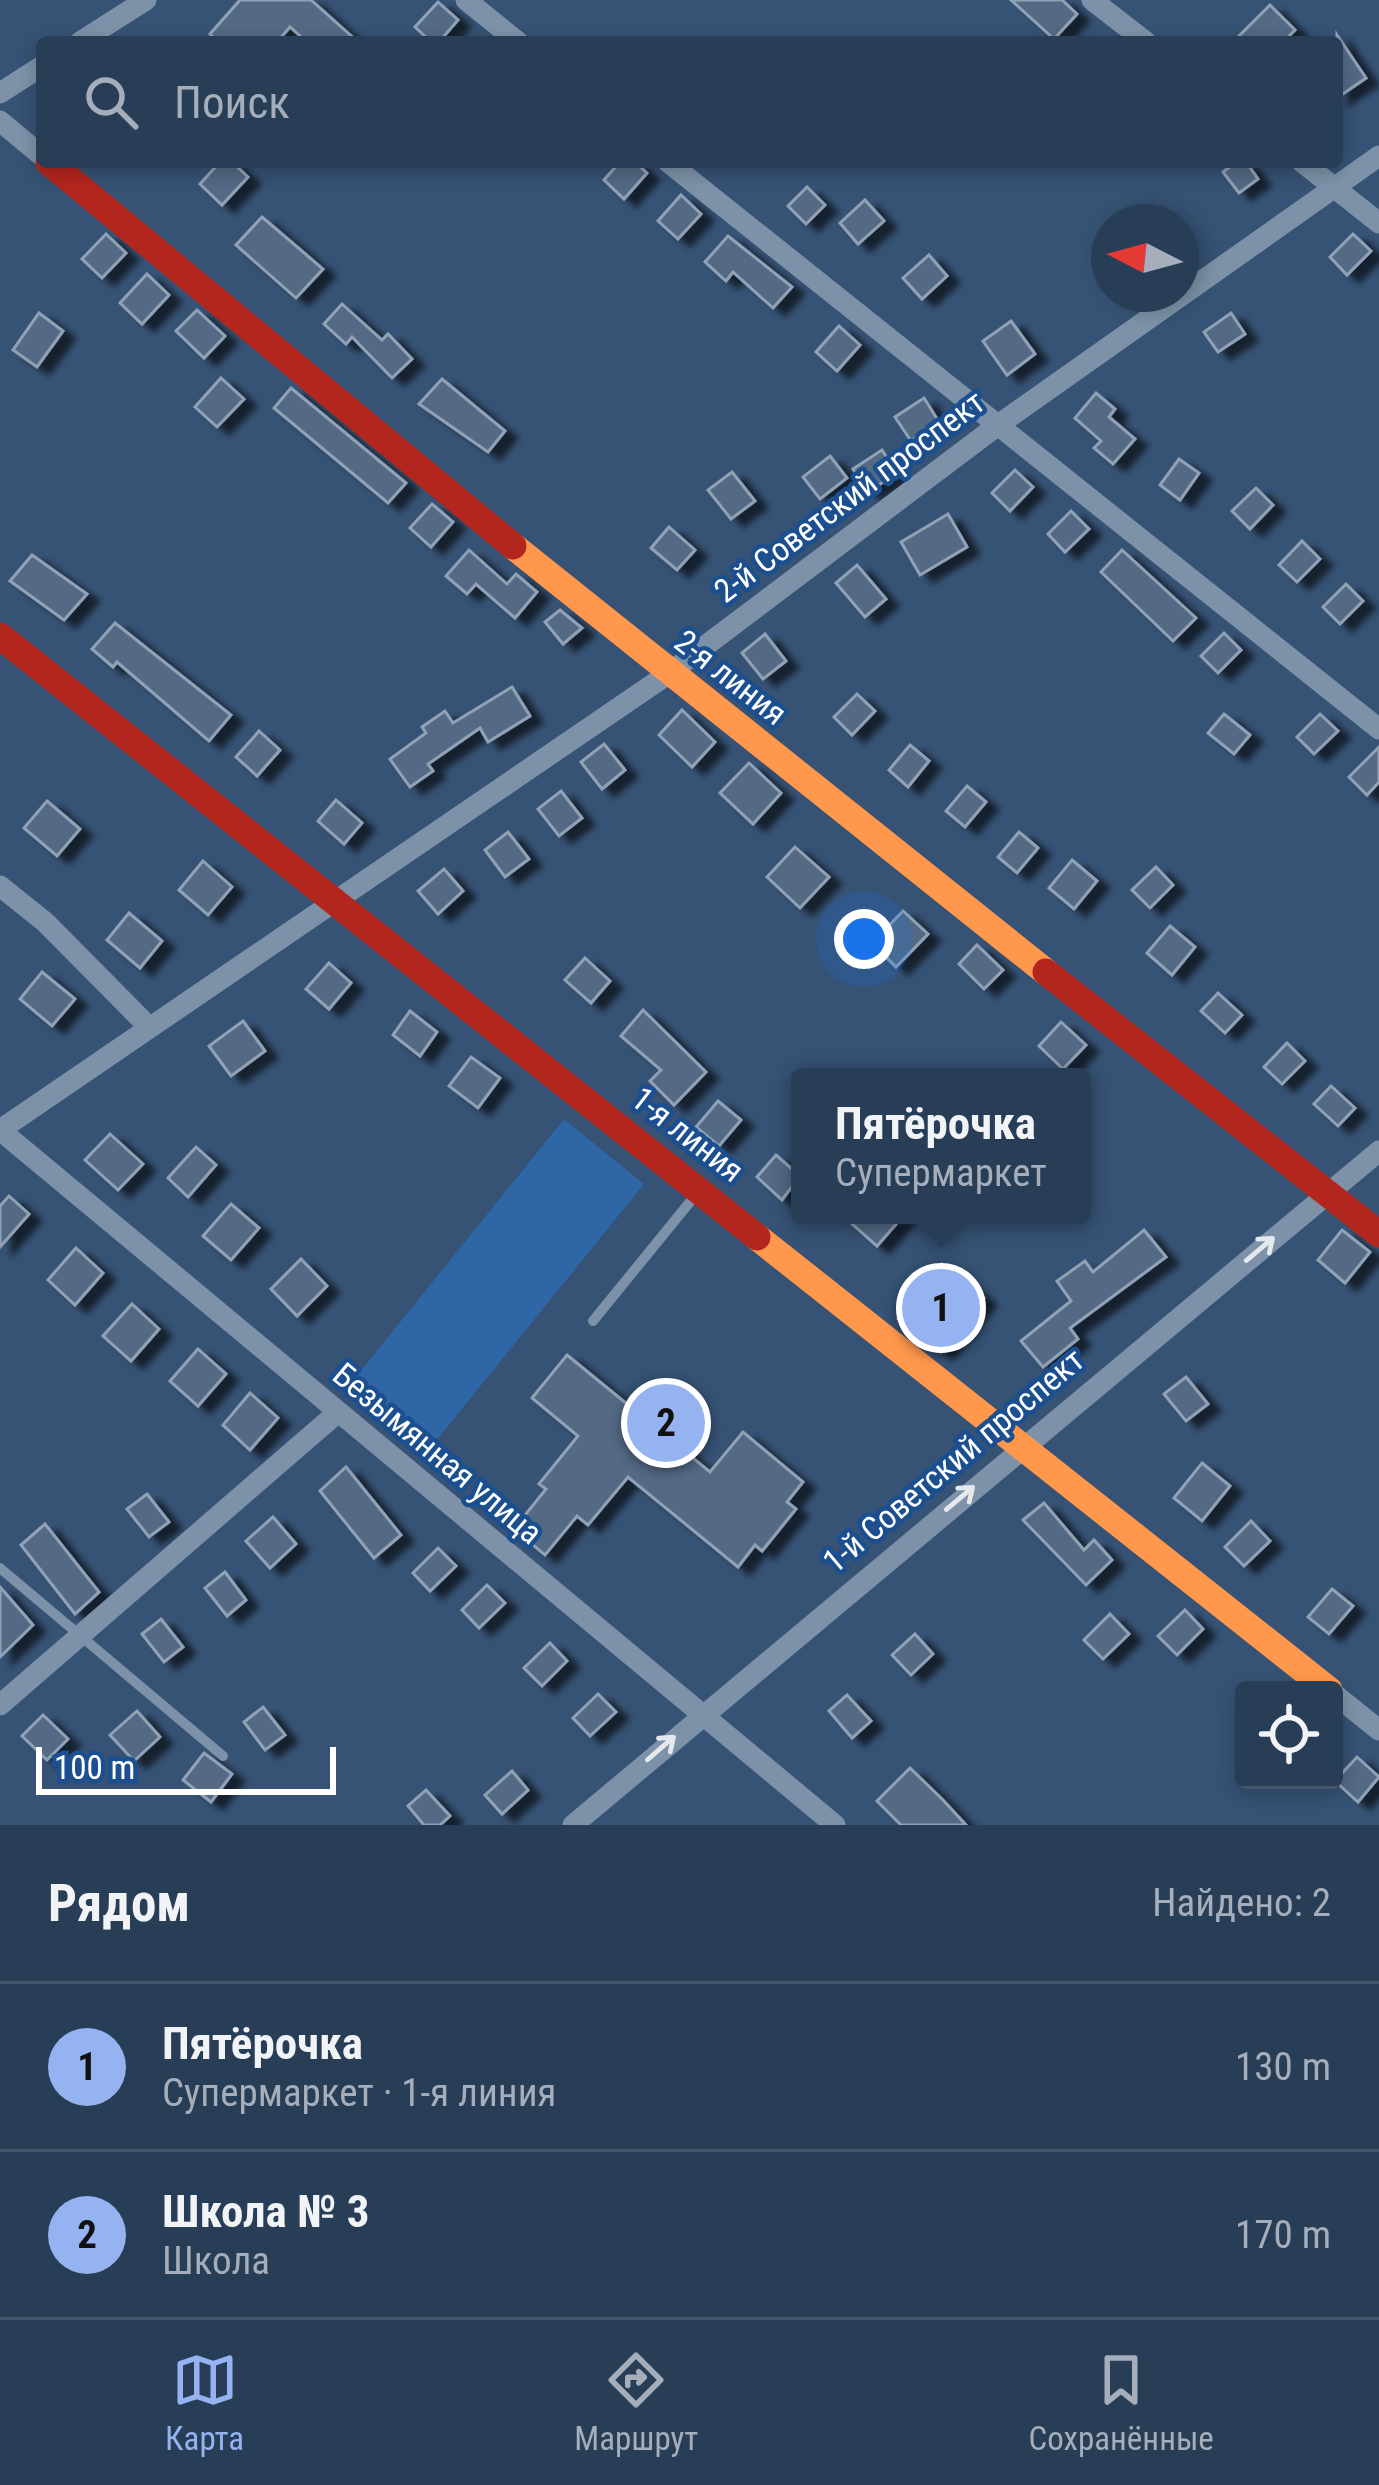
<!DOCTYPE html>
<html lang="ru">
<meta charset="utf-8">
<style>
:root{--surface:#283e57;--page:#344961;--text:#f1f3f6;--muted:#a5aeba;--line:#44576d;--accent:#95b2f1}
body{margin:0;font-family:"Roboto Condensed",sans-serif;background:var(--page);color:var(--text)}
.controls{position:absolute;right:36px;bottom:36px;display:grid;overflow:hidden;border-radius:12px;box-shadow:0 6px 18px #0003}
.controls button{width:108px;height:108px;display:grid;place-items:center;padding:0;border:0;border-bottom:3px solid var(--line);background:var(--surface);color:var(--text);font:60px sans-serif}
.compass{position:absolute;left:1091px;top:204px;width:108px;height:108px;border-radius:50%;background:var(--surface);box-shadow:0 6px 18px #0003;rotate:276deg}
.scale{position:absolute;left:36px;bottom:30px;width:300px;box-sizing:border-box;padding-left:12px;border:6px solid #fff;border-top:0;font-size:33px;line-height:42px;white-space:nowrap;color:#fff;-webkit-text-stroke:9px #1b4f8f;paint-order:stroke}
.you{position:absolute;left:864px;top:939px;width:42px;height:42px;margin:-30px;border:9px solid #fff;border-radius:50%;background:#1a73e8;box-shadow:0 0 0 18px #1a73e833}
.badge{display:grid;place-items:center;width:78px;height:78px;border-radius:50%;background:var(--accent);color:#111;font-size:39px;font-weight:700}
.pin{position:absolute;translate:-50% -50%;border:6px solid #fff;box-shadow:0 3px 12px #0006}
.popup{position:absolute;left:791px;top:1068px;width:300px;height:156px;box-sizing:border-box;display:grid;place-content:center;border-radius:12px;background:var(--surface);filter:drop-shadow(0 3px 9px #0005);font-size:39px;white-space:nowrap;color:var(--muted)}
.popup b{font-size:45px;color:var(--text)}
.popup::after{content:'';position:absolute;left:50%;top:100%;margin-left:-24px;border:24px solid transparent;border-top-color:var(--surface)}
.list{margin:0;padding:0;list-style:none}
h2{display:flex;justify-content:space-between;align-items:center;height:156px;margin:0;padding:0 48px;font-size:51px}
h2 small{font-size:39px;font-weight:400;color:var(--muted)}
.list li{display:grid;grid-template-columns:78px 1fr auto;gap:36px;align-items:center;box-sizing:border-box;height:168px;padding:0 48px;border-top:3px solid var(--line)}
.list b{display:block;font-size:45px;white-space:nowrap}
.list p{margin:0;font-size:39px;white-space:nowrap;color:var(--muted)}
.list em{font-size:39px;font-style:normal;color:var(--muted)}
.icon{flex:none;width:66px;height:66px;fill:none;stroke:currentColor;stroke-width:2;stroke-linecap:round;stroke-linejoin:round}
.map{position:relative;flex:none;width:1379px;height:1825px;overflow:hidden}
.search{position:absolute;background:var(--surface);box-shadow:0 6px 18px #0003;left:36px;right:36px;top:36px;height:132px;display:flex;align-items:center;gap:30px;box-sizing:border-box;padding:0 42px;border-radius:12px;color:var(--muted);font-size:45px}
.sheet{height:492px;background:var(--surface)}
nav{display:flex;justify-content:space-around;align-items:center;box-sizing:border-box;height:168px;border-top:3px solid var(--line);background:var(--surface);font-size:33px;color:var(--muted)}
nav a{display:grid;justify-items:center;gap:6px}
nav .on{color:var(--accent)}
.map>svg:first-child{display:block}
.garden{fill:#2f66a5}
.building{fill:#526984;stroke:#92a2b6;stroke-width:3;filter:url(#shadow)}
.lines{fill:none;stroke-linecap:round;stroke-linejoin:round}
.lane{stroke:#7d92a8;stroke-width:10}
.street{stroke:#7d92a8;stroke-width:21}
.slow{stroke:#ff974d;stroke-width:27}
.jam{stroke:#b3261e;stroke-width:27}
.oneway{stroke:#e5e9ee}
.labels{text-anchor:middle;stroke-width:9;stroke-linejoin:round;paint-order:stroke}
.street-label{font-size:33px;fill:#fff;stroke:#1b4f8f}
</style>
<div class="map">
<svg width="1379" height="1825" viewBox="0 0 1379 1825">
<defs>
<filter id="shadow"><feDropShadow dx="12" dy="7" stdDeviation="3" flood-color="#0009"/></filter>
</defs>
<rect width="100%" height="100%" fill="#365274"/>
<!-- garden -->
<polygon class="garden" points="564,1119 644,1184 427,1452 347,1388"/>
<!-- building -->
<g class="building">
<polygon points="240,0 311,0 358,42 307,42 290,27 277,42 218,42 210,34"/>
<polygon points="1011,0 1062,0 1077,14 1054,39"/>
<polygon points="438,2 458,20 439,42 431,42 415,27"/>
<polygon points="1270,5 1295,30 1283,42 1233,42"/>
<polygon points="1337,35 1366,78 1337,98"/>
<polygon points="220,162 232,162 248,177 222,205 200,184"/>
<polygon points="620,162 635,162 647,173 624,199 604,180"/>
<polygon points="1236,162 1246,162 1258,179 1239,193 1223,172"/>
<polygon points="807,187 825,205 806,224 788,206"/>
<polygon points="681,195 701,214 678,239 658,221"/>
<polygon points="865,200 884,221 858,244 840,223"/>
<polygon points="262,217 323,269 296,298 236,245"/>
<polygon points="106,234 126,253 102,278 82,259"/>
<polygon points="1353,234 1371,251 1347,275 1330,257"/>
<polygon points="728,236 792,287 773,308 733,272 726,281 705,262"/>
<polygon points="929,255 947,276 922,299 903,278"/>
<polygon points="147,274 169,295 142,324 120,303"/>
<polygon points="342,304 382,340 388,334 412,359 392,378 352,337 346,344 324,324"/>
<polygon points="197,310 225,336 204,358 176,331"/>
<polygon points="39,313 63,331 37,367 13,350"/>
<polygon points="1231,313 1245,334 1218,352 1204,332"/>
<polygon points="1011,321 1035,354 1007,375 983,341"/>
<polygon points="839,326 860,345 837,371 816,352"/>
<polygon points="221,378 244,399 217,427 195,407"/>
<polygon points="442,379 505,431 488,452 419,404"/>
<polygon points="291,388 406,483 388,503 274,408"/>
<polygon points="1096,393 1115,409 1109,417 1135,439 1113,464 1094,448 1101,441 1075,418"/>
<polygon points="924,398 939,422 911,441 895,417"/>
<polygon points="882,450 897,473 868,492 853,469"/>
<polygon points="830,456 847,478 820,499 803,477"/>
<polygon points="1179,459 1199,473 1180,500 1160,485"/>
<polygon points="1015,470 1033,487 1010,511 992,493"/>
<polygon points="732,472 755,501 731,519 708,490"/>
<polygon points="1256,488 1273,505 1250,529 1232,511"/>
<polygon points="432,504 453,522 431,547 410,528"/>
<polygon points="1071,511 1089,529 1065,552 1048,534"/>
<polygon points="948,514 967,547 920,575 901,542"/>
<polygon points="669,527 695,550 677,570 651,548"/>
<polygon points="1302,541 1320,559 1297,582 1279,565"/>
<polygon points="469,550 507,584 516,574 537,592 515,618 476,584 467,594 446,576"/>
<polygon points="1122,550 1196,618 1173,641 1101,572"/>
<polygon points="32,555 87,594 64,620 10,581"/>
<polygon points="857,565 886,599 865,617 836,583"/>
<polygon points="1346,584 1363,601 1340,624 1323,607"/>
<polygon points="560,610 582,628 563,644 545,622"/>
<polygon points="115,623 231,715 209,741 117,662 113,667 92,649"/>
<polygon points="1224,633 1241,650 1218,673 1201,656"/>
<polygon points="765,634 786,661 763,679 742,653"/>
<polygon points="512,687 530,716 488,742 480,728 428,764 433,771 410,787 390,759 426,733 422,727 445,711 453,723"/>
<polygon points="857,694 875,711 852,735 834,717"/>
<polygon points="682,710 715,742 692,767 659,735"/>
<polygon points="1224,714 1250,735 1234,754 1208,733"/>
<polygon points="1320,714 1338,731 1314,754 1297,737"/>
<polygon points="259,731 280,750 257,776 236,757"/>
<polygon points="604,744 625,770 602,789 581,762"/>
<polygon points="910,745 929,761 908,787 889,770"/>
<polygon points="1379,747 1379,782 1367,795 1349,777"/>
<polygon points="749,763 781,793 753,824 720,793"/>
<polygon points="967,786 986,802 965,827 946,811"/>
<polygon points="561,791 582,818 559,836 538,809"/>
<polygon points="336,800 362,823 344,844 318,821"/>
<polygon points="47,801 80,829 57,856 24,828"/>
<polygon points="508,832 529,859 505,877 485,850"/>
<polygon points="1019,832 1038,848 1017,873 998,857"/>
<polygon points="795,847 829,877 800,908 767,877"/>
<polygon points="1072,860 1097,881 1074,909 1049,888"/>
<polygon points="203,861 232,887 208,915 179,890"/>
<polygon points="1156,867 1173,885 1150,908 1132,890"/>
<polygon points="444,869 463,891 438,914 418,891"/>
<polygon points="903,911 928,934 896,967 872,943"/>
<polygon points="129,913 162,941 140,968 107,940"/>
<polygon points="1170,926 1195,947 1172,975 1147,953"/>
<polygon points="977,945 1003,970 984,989 959,964"/>
<polygon points="585,958 610,981 591,1003 565,980"/>
<polygon points="329,963 351,983 329,1009 306,989"/>
<polygon points="42,972 75,999 52,1026 20,999"/>
<polygon points="1218,993 1242,1015 1225,1033 1201,1011"/>
<polygon points="643,1010 706,1072 674,1105 650,1081 661,1070 621,1036"/>
<polygon points="410,1011 437,1032 420,1056 393,1035"/>
<polygon points="243,1021 265,1051 231,1076 209,1046"/>
<polygon points="1061,1022 1086,1045 1063,1069 1039,1046"/>
<polygon points="1287,1043 1305,1061 1282,1084 1264,1067"/>
<polygon points="471,1057 500,1078 478,1108 449,1086"/>
<polygon points="1331,1086 1355,1108 1338,1126 1314,1104"/>
<polygon points="718,1101 741,1120 719,1146 696,1127"/>
<polygon points="110,1134 143,1164 118,1190 85,1160"/>
<polygon points="196,1147 216,1165 188,1197 168,1178"/>
<polygon points="776,1155 800,1176 782,1200 757,1177"/>
<polygon points="9,1196 29,1214 0,1247 0,1206"/>
<polygon points="231,1204 259,1228 231,1260 203,1236"/>
<polygon points="842,1215 904,1215 877,1246"/>
<polygon points="1144,1230 1166,1257 1070,1328 1078,1339 1043,1367 1021,1341 1071,1301 1057,1281 1085,1261 1093,1272"/>
<polygon points="1342,1230 1370,1252 1345,1283 1318,1260"/>
<polygon points="76,1248 103,1273 75,1305 48,1280"/>
<polygon points="301,1259 327,1286 297,1316 271,1289"/>
<polygon points="942,1264 984,1298 941,1352 898,1319"/>
<polygon points="132,1304 159,1329 131,1361 103,1336"/>
<polygon points="198,1349 226,1374 198,1406 170,1381"/>
<polygon points="567,1355 710,1472 743,1432 803,1482 787,1502 796,1509 762,1551 755,1545 738,1567 628,1477 588,1525 577,1516 545,1555 514,1529 546,1489 539,1484 578,1436 532,1398"/>
<polygon points="1186,1377 1208,1404 1186,1421 1164,1394"/>
<polygon points="250,1393 278,1418 250,1450 223,1425"/>
<polygon points="1202,1463 1230,1486 1202,1521 1174,1498"/>
<polygon points="346,1467 401,1535 374,1558 320,1491"/>
<polygon points="147,1494 169,1522 149,1537 127,1509"/>
<polygon points="1044,1503 1084,1550 1094,1540 1112,1560 1086,1585 1023,1520"/>
<polygon points="273,1517 296,1544 270,1568 246,1541"/>
<polygon points="1251,1521 1270,1541 1244,1566 1225,1547"/>
<polygon points="45,1524 99,1592 75,1614 21,1545"/>
<polygon points="438,1548 456,1566 430,1591 413,1573"/>
<polygon points="225,1572 246,1600 227,1616 205,1588"/>
<polygon points="487,1585 505,1603 479,1628 462,1610"/>
<polygon points="0,1587 33,1625 0,1657"/>
<polygon points="1332,1589 1353,1606 1329,1634 1308,1617"/>
<polygon points="1185,1610 1203,1629 1177,1655 1158,1636"/>
<polygon points="1110,1614 1129,1634 1103,1659 1084,1640"/>
<polygon points="161,1619 183,1647 164,1662 142,1634"/>
<polygon points="915,1634 933,1654 911,1675 892,1655"/>
<polygon points="550,1643 567,1661 542,1686 524,1668"/>
<polygon points="598,1694 616,1712 590,1736 573,1718"/>
<polygon points="847,1695 871,1721 852,1738 829,1711"/>
<polygon points="263,1707 285,1735 265,1750 244,1722"/>
<polygon points="137,1711 160,1737 134,1761 110,1735"/>
<polygon points="43,1715 68,1739 47,1760 22,1736"/>
<polygon points="204,1753 232,1774 211,1802 183,1780"/>
<polygon points="1357,1757 1379,1777 1358,1802 1335,1781"/>
<polygon points="910,1768 943,1800 966,1825 901,1825 877,1801"/>
<polygon points="512,1771 528,1790 502,1814 485,1795"/>
<polygon points="426,1790 450,1816 440,1825 424,1825 408,1806"/>
</g>
<g class="lines">
<!-- lane -->
<g class="lane">
<polyline points="593,1321 698,1192"/>
<polyline points="0,1568 223,1756"/>
</g>
<!-- street -->
<g class="street">
<polyline points="466,0 518,42"/>
<polyline points="1092,0 1146,42"/>
<polyline points="80,42 146,0"/>
<polyline points="0,93 42,66"/>
<polyline points="0,121 42,156"/>
<polyline points="668,162 1379,729"/>
<polyline points="1302,162 1379,223"/>
<polyline points="0,886 45,922 149,1027"/>
<polyline points="0,1130 668,674 998,425 1379,156"/>
<polyline points="0,1130 835,1825"/>
<polyline points="1334,1694 1379,1730"/>
<polyline points="0,1705 337,1413"/>
<polyline points="573,1825 1379,1151"/>
</g>
<!-- slow -->
<g class="slow">
<polyline points="513,546 1046,972"/>
<polyline points="757,1237 1329,1690"/>
</g>
<!-- jam -->
<g class="jam">
<polyline points="49,162 513,546"/>
<polyline points="0,636 757,1237"/>
<polyline points="1046,972 1379,1234"/>
</g>
</g>
<!-- one-way arrows -->
<defs><path id="oneway-shaft" d="M-6 0H5M1.5-3L5.5 0L1.5 3" fill="none" stroke-width="1.6" stroke-linecap="round" stroke-linejoin="round" transform="scale(3)"/></defs>
<g class="oneway">
<use href="#oneway-shaft" transform="translate(1260 1249) rotate(-40)"/>
<use href="#oneway-shaft" transform="translate(960 1498) rotate(-40)"/>
<use href="#oneway-shaft" transform="translate(661 1748) rotate(-41)"/>
</g>
<g class="labels">
<!-- street labels -->
<g class="street-label">
<text transform="translate(849 496) rotate(-37)" y="12">2-й Советский проспект</text>
<text transform="translate(731 677) rotate(38)" y="12">2-я линия</text>
<text transform="translate(688 1134) rotate(38)" y="12">1-я линия</text>
<text transform="translate(438 1453) rotate(40)" y="12">Безымянная улица</text>
<text transform="translate(953 1460) rotate(-40)" y="12">1-й Советский проспект</text>
</g>
</g>
</svg>
<div class="controls">
<button><svg class="icon" aria-label="locate" viewBox="0 0 24 24"><circle cx="12" cy="12" r="6"/><path d="M12 2v4M12 18v4M2 12h4M18 12h4"/></svg></button>
</div>
<svg class="compass" viewBox="-18 -18 36 36"><path d="M0-13l5 13h-10z" fill="#e53935"/><path d="M0 13l5-13h-10z" fill="#a5aeba"/></svg>
<div class="scale">100 m</div>
<div class="you"></div>
<div class="pin badge" style="left:941px;top:1308px">1</div>
<div class="popup"><b>Пятёрочка</b>Супермаркет</div>
<div class="pin badge" style="left:666px;top:1423px">2</div>
<div class="search"><svg class="icon" aria-label="search" viewBox="0 0 24 24"><circle cx="10" cy="10" r="6"/><path d="M15 15l6 6"/></svg>Поиск</div>
</div>
<section class="sheet">
<h2>Рядом<small>Найдено: 2</small></h2>
<ul class="list">
<li><span class="badge">1</span><div><b>Пятёрочка</b><p>Супермаркет · 1-я линия</p></div><em>130 m</em></li>
<li><span class="badge">2</span><div><b>Школа № 3</b><p>Школа</p></div><em>170 m</em></li>
</ul>
</section>
<nav>
<a class="on"><svg class="icon" aria-label="map" viewBox="0 0 24 24"><path d="M3 6l6-2 6 2 6-2v14l-6 2-6-2-6 2zM9 4v14M15 6v14"/></svg>Карта</a>
<a><svg class="icon" aria-label="directions" viewBox="0 0 24 24"><path d="M12 3l9 9-9 9-9-9zM9 14v-3h6M13 9l2 2-2 2"/></svg>Маршрут</a>
<a><svg class="icon" aria-label="saved" viewBox="0 0 24 24"><path d="M7 4h10v16l-5-4-5 4z"/></svg>Сохранённые</a>
</nav>
